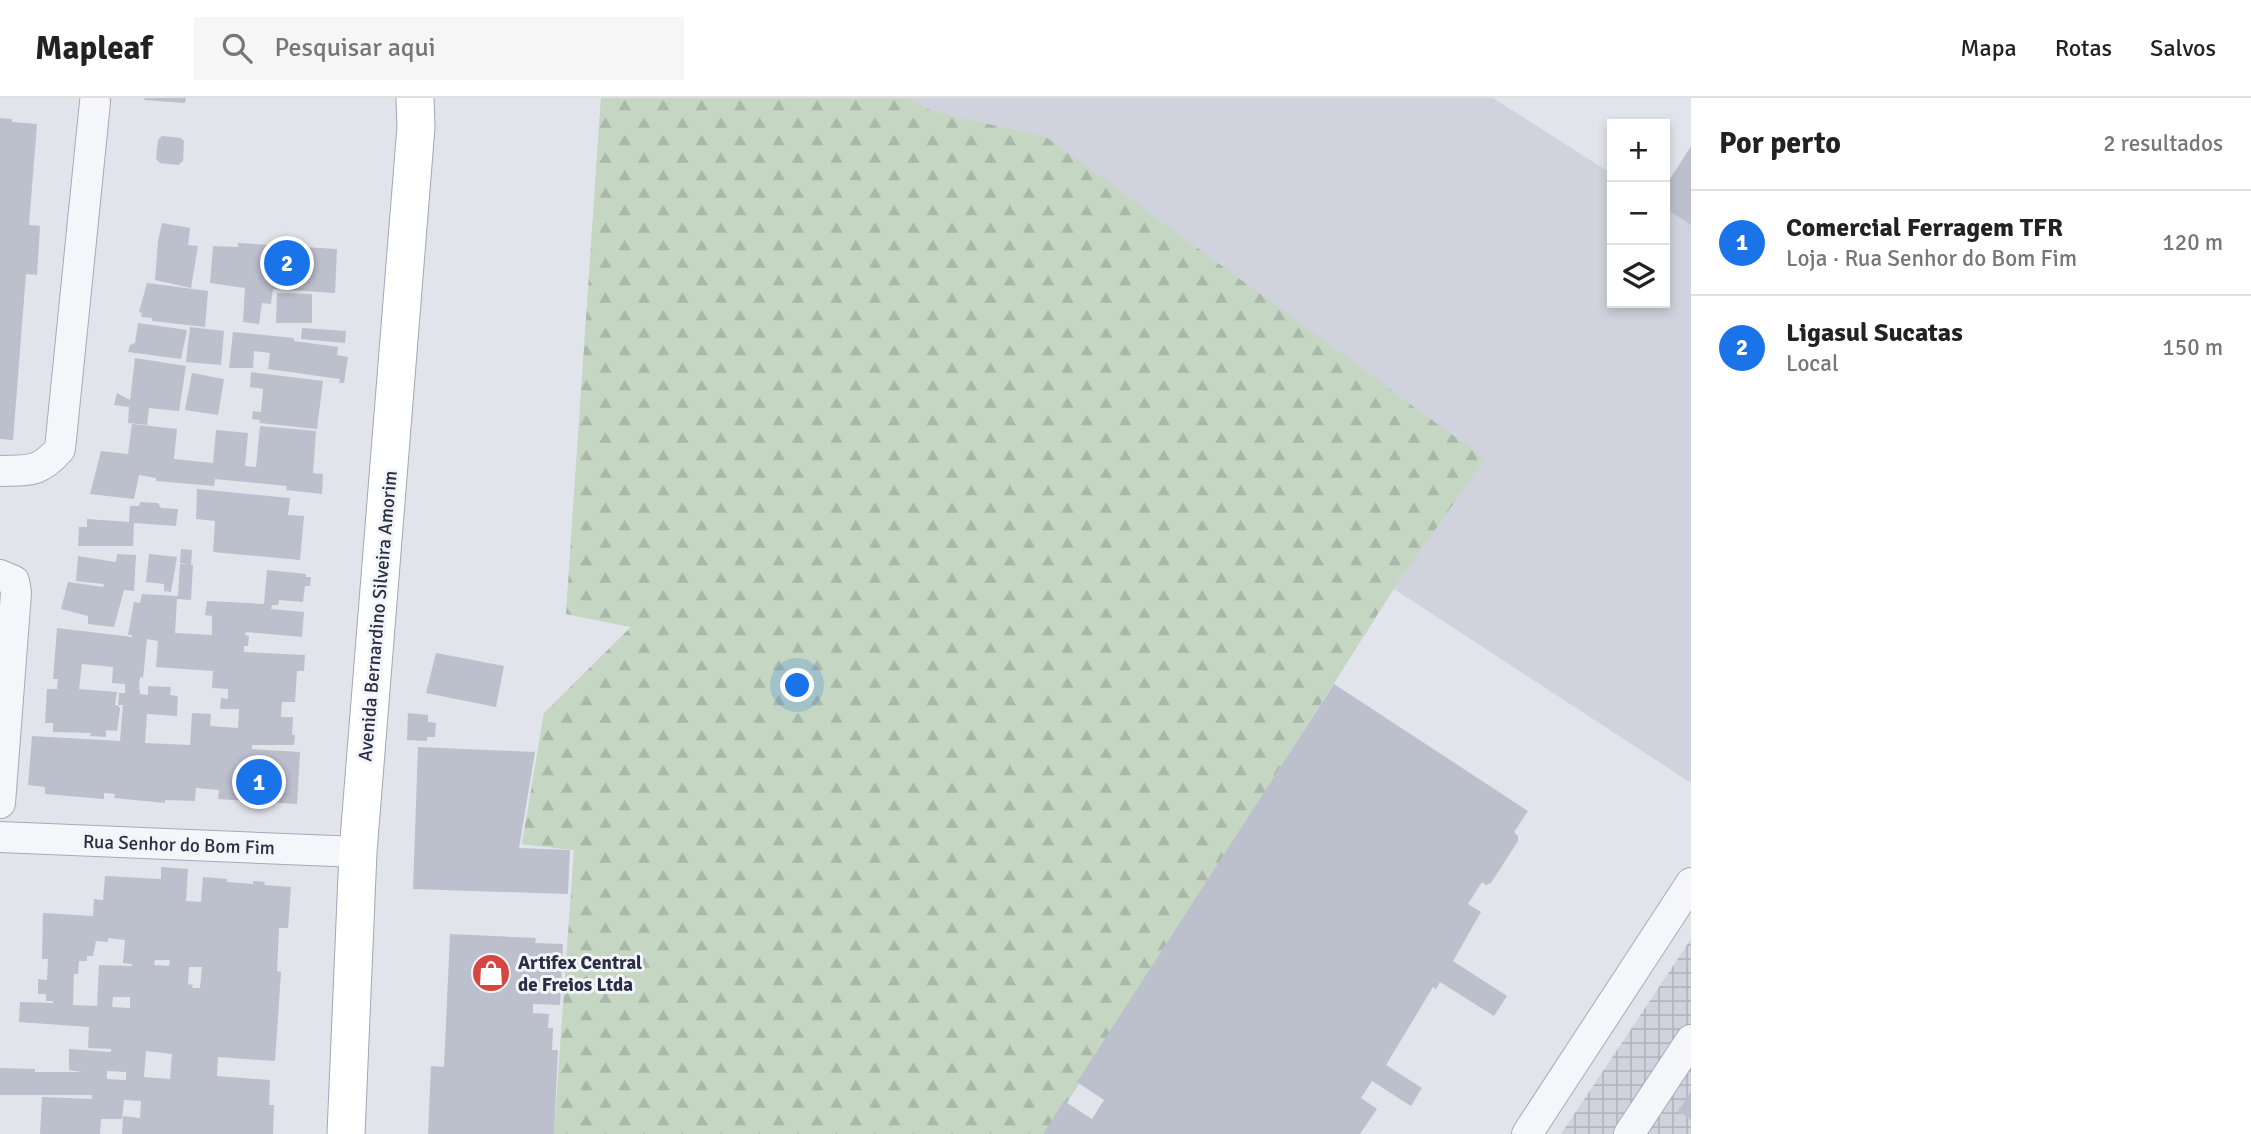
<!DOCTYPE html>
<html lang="pt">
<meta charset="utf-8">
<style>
:root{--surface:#fff;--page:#f6f6f6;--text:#222;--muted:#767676;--line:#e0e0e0;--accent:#1a73e8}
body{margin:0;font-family:Signika,sans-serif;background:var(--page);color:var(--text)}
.controls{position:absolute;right:21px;top:21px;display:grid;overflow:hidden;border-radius:0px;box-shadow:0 4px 10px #0003}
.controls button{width:63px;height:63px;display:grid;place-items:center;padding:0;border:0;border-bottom:2px solid var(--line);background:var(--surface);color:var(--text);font:35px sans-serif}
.you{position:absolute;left:798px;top:588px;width:24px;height:24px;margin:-18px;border:5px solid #fff;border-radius:50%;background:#1a73e8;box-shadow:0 0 0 10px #1a73e833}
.badge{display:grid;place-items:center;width:46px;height:46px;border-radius:50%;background:var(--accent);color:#fff;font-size:23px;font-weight:700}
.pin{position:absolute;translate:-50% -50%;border:4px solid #fff;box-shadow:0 2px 7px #0006}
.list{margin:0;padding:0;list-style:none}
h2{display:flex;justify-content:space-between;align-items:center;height:91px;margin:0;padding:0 28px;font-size:30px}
h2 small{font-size:23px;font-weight:400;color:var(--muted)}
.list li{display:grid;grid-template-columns:46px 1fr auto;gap:21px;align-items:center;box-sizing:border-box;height:105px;padding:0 28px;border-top:2px solid var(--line)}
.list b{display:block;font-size:26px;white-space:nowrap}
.list p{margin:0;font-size:23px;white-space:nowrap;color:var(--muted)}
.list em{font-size:23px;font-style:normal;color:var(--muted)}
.icon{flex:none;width:38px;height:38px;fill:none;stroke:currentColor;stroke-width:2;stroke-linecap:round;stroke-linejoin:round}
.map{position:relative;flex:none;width:1691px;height:1036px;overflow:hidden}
header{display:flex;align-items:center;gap:42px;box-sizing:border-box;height:98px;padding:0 35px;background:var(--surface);border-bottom:2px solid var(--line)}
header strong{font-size:33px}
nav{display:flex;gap:38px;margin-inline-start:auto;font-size:24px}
.search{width:490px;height:63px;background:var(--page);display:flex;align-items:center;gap:18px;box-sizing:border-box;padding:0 24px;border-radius:0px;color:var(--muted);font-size:26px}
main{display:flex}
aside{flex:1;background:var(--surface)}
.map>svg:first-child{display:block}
.built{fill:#d0d3dd}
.industrial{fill:url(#industrial-grid)}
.forest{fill:url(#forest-firs)}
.building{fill:#bcbfcc;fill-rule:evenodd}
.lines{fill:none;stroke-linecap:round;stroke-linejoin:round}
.minor-casing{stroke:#a7aab6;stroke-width:32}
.major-casing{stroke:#a1a6b8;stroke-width:39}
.minor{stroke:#f5f6f9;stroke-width:30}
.major{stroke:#fff;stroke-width:37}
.labels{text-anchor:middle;stroke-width:6;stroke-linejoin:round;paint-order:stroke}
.street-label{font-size:19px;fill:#292e44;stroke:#f2f4f8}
.poi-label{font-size:19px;font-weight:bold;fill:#292e44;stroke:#f2f4f8;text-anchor:start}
</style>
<header>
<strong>Mapleaf</strong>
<div class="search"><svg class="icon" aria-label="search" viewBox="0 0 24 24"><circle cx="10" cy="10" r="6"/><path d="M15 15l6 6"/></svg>Pesquisar aqui</div>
<nav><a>Mapa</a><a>Rotas</a><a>Salvos</a></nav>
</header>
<main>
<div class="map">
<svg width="1691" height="1036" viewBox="0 0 1691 1036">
<defs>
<pattern id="industrial-grid" width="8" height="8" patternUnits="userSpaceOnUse" patternTransform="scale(1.75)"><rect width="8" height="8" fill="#d0d3dd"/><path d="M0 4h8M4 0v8" fill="none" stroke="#b3b5bf"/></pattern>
<pattern id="forest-firs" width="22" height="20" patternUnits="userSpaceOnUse" patternTransform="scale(1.75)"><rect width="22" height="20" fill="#c5d6c3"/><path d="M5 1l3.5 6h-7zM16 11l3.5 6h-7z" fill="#a9b8a9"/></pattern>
</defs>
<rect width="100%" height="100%" fill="#e2e4eb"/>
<!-- built -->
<polygon class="built" points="601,0 1493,0 1612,76 1612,205 1665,205 1665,109 1691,126 1691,685 1394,491 1047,1036 554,1036 574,752 522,746 544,615 631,529 566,516"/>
<!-- industrial -->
<polygon class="industrial" points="1691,841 1691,1036 1561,1036"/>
<!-- forest -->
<polygon class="forest" points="601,0 907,0 934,14 1046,39 1485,361 1394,490 1047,1036 554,1036 574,752 522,746 544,615 631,529 566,516"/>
<!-- building -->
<g class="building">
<polygon points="145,0 186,0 185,5 144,2"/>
<polygon points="0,20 12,21 12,24 37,26 29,127 40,128 37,177 26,176 13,342 0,341"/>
<polygon points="162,38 181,40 184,43 183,63 178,67 160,65 156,61 158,42"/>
<polygon points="1691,48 1691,127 1665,110 1665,89"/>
<polygon points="162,125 190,130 188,147 198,148 191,190 155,182 158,143"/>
<polygon points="238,145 337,151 335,195 273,191 271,206 262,205 259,226 243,224 245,190 210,185 213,148 238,149"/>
<polygon points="147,185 208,193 205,229 152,223 152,220 141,219 142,215 139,214"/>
<polygon points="277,195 312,196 312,225 276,225"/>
<polygon points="138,225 187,232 181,261 128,254 130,247 135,245"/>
<polygon points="190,229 224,233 221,267 186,264"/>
<polygon points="302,230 346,233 345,245 301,241"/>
<polygon points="233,234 294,240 294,243 338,249 337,257 348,259 344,285 339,285 340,281 268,271 270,255 254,253 253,270 229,270"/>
<polygon points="135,260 186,268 179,313 149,310 147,327 128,325 129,309 114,307 117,295 130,302"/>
<polygon points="251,274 323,283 317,331 259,325 260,322 252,321 253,313 261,314 263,291 250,289"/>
<polygon points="192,275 224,281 218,317 185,312"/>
<polygon points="132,326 177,331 174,361 213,365 216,332 248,335 245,368 256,369 260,328 316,333 313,375 323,376 322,396 286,392 287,388 215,381 214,388 156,383 156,380 139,377 134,401 90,396 101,353 128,356"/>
<polygon points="197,391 290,400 288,417 304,418 300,462 213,454 215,423 196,421"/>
<polygon points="140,404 158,405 161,410 178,411 176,428 134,425 133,448 78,448 79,429 87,429 87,421 129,424 130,408 139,408"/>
<path d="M 181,451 L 192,452 L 191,467 L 193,467 L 191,502 L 177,501 L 175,535 L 212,537 L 212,518 L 205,517 L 207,503 L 264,506 L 267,472 L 306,476 L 306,479 L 311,479 L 310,488 L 305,488 L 303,504 L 279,502 L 278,507 L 272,507 L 271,511 L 304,514 L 302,539 L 246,534 L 245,537 L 249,538 L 248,548 L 244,548 L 244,554 L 305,557 L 304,573 L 297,573 L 295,604 L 282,604 L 281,619 L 293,619 L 292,637 L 295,637 L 294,647 L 252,647 L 252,651 L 300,654 L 297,706 L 218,701 L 219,692 L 196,690 L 195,703 L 165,702 L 165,705 L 114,700 L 115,696 L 104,695 L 104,701 L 45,696 L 45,689 L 28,687 L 32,638 L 120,643 L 123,607 L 118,607 L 119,595 L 125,595 L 125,586 L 112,585 L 113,569 L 82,566 L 79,591 L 117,594 L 115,607 L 119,608 L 120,611 L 117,633 L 106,632 L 106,639 L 90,638 L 91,635 L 53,634 L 53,625 L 45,625 L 47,591 L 57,591 L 58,581 L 53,581 L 57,530 L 132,539 L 132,537 L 128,537 L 134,504 L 140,505 L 142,496 L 178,498 L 180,466 L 188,466 L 180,465 ZM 147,541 L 158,543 L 156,569 L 213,573 L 212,590 L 228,591 L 228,601 L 221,600 L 220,611 L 239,611 L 238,630 L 210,628 L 211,616 L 192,615 L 190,647 L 145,645 L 147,616 L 177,618 L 178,598 L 170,597 L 171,589 L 148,588 L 148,597 L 140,596 L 139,587 L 140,579 L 143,580 Z"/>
<polygon points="117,456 136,457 134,493 124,492 114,529 88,526 88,518 61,511 68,484 103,489 104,486 76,483 78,458 116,464"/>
<polygon points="149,456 177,459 171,494 164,493 164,486 146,484"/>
<polygon points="436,555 504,568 496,609 426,595"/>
<polygon points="1334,586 1528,713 1514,734 1518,738 1518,743 1491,785 1486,787 1482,784 1468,806 1481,814 1453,863 1507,898 1494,918 1440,884 1436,891 1433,889 1386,967 1422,990 1411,1008 1372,983 1361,1000 1377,1011 1360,1036 1043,1036 1064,1003 1092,1021 1104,1002 1077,984"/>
<polygon points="408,615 428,617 428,624 436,625 435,639 427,639 427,643 407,642"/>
<polygon points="418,649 535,654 519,750 570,752 568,796 413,791"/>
<path d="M 161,769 L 188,771 L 186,803 L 201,804 L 203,779 L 227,781 L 227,784 L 253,786 L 253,783 L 265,784 L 264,787 L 291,789 L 288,830 L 279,830 L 277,873 L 281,874 L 275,963 L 218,959 L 217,978 L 270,982 L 269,1007 L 274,1007 L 273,1036 L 122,1036 L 123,1018 L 140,1020 L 141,1003 L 124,1002 L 122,1021 L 101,1021 L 100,1036 L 40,1036 L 42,999 L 92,1001 L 92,997 L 0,997 L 0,970 L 35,971 L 35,974 L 82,974 L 69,972 L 69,951 L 111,954 L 111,951 L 88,950 L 89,929 L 19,924 L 20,904 L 53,905 L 53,903 L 46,903 L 46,896 L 38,896 L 38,881 L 47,882 L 48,861 L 42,861 L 43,815 L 93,818 L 94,801 L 103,802 L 105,778 L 161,781 ZM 108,840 L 125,842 L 123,865 L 132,866 L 132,868 L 99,867 L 97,908 L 73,907 L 74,876 L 78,876 L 79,863 L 87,863 L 87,858 L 93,858 L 96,843 L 108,844 ZM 155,862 L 170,862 L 169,868 L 154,867 ZM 189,869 L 202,869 L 200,890 L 192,890 L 193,887 L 188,886 ZM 113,899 L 130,899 L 130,910 L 112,909 ZM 146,953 L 172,956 L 170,981 L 144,979 ZM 107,973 L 126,974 L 126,982 L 107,981 Z"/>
<polygon points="450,836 536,840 535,845 563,846 560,907 533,906 533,915 549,916 548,930 553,930 552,952 558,952 554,1036 428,1036 431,968 444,969"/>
<polygon points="1691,993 1691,1022 1678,1013"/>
</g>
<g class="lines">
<defs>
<g id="minor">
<path d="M 0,373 C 30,372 39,375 60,351 L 95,4"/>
<polyline points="0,477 14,483 16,495 0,705"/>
<polyline points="0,739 358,754"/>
<polyline points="1527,1036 1691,785"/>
<polyline points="1629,1036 1691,942"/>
</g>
<polyline id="major" points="346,1036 358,754 416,29 415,0"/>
</defs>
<!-- minor casing -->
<use href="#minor" class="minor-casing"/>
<!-- major casing -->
<use href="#major" class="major-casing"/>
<!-- minor -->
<use href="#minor" class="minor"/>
<!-- major -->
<use href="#major" class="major"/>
</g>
<!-- icons -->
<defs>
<symbol id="shop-disc" viewBox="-11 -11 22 22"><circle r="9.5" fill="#d64542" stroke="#f2f4f8"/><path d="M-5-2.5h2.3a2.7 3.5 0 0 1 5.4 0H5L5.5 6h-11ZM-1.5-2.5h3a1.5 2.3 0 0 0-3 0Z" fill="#fff"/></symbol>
</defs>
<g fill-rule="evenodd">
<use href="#shop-disc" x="469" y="853" width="44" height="44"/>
</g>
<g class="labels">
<!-- street labels -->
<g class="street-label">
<text transform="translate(377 518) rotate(-85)" y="7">Avenida Bernardino Silveira Amorim</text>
<text transform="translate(179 746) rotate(2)" y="7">Rua Senhor do Bom Fim</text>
</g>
<!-- poi labels -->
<g class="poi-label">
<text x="518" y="871">Artifex Central<tspan x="518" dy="22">de Freios Ltda</tspan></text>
</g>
</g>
</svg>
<div class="controls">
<button>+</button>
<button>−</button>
<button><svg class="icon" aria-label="layers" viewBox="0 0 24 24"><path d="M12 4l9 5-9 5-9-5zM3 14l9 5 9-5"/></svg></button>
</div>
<div class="you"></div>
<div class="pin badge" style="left:259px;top:684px">1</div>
<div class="pin badge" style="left:287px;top:165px">2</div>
</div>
<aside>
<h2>Por perto<small>2 resultados</small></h2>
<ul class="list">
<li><span class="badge">1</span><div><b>Comercial Ferragem TFR</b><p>Loja · Rua Senhor do Bom Fim</p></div><em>120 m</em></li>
<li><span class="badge">2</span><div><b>Ligasul Sucatas</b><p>Local</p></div><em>150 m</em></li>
</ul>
</aside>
</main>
